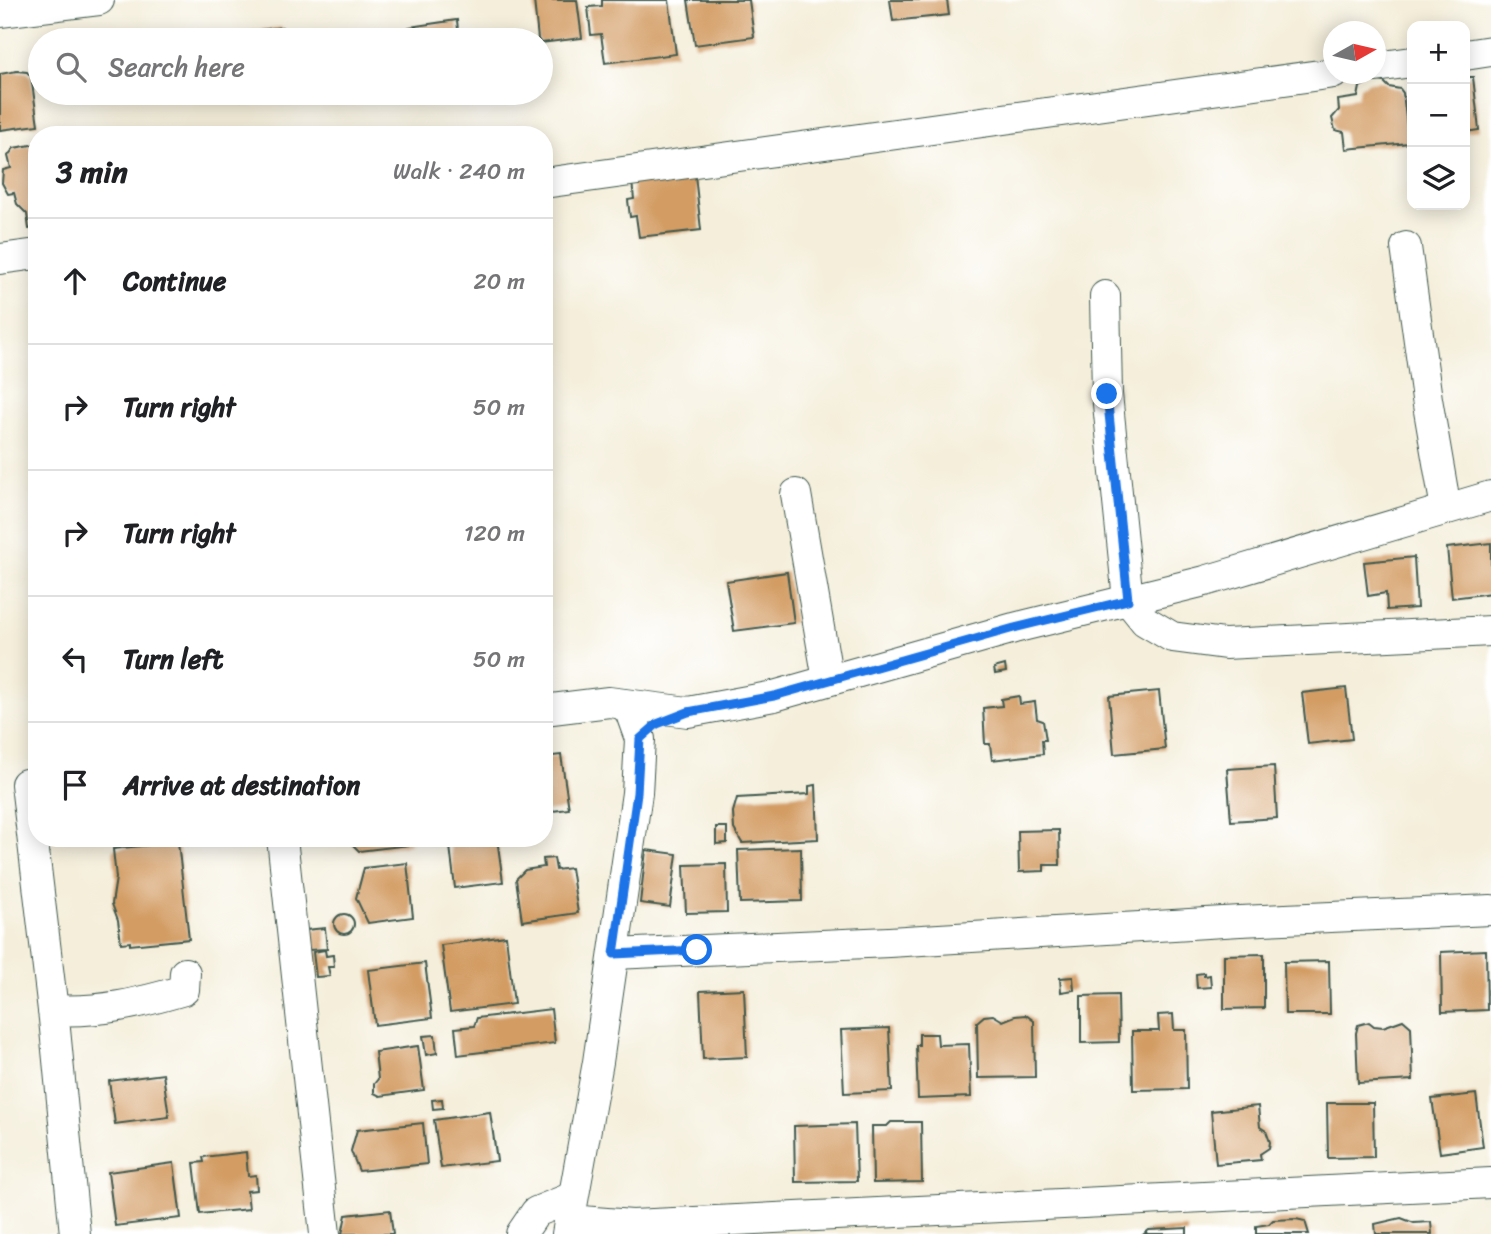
<!DOCTYPE html>
<meta charset="utf-8">
<style>
:root{--surface:#fff;--page:#f6f6f6;--text:#202124;--muted:#757577;--line:#e0e0e0}
body{margin:0;font-family:Sriracha,sans-serif;background:var(--page);color:var(--text)}
.controls{position:absolute;right:21px;top:21px;display:grid;overflow:hidden;border-radius:14px;box-shadow:0 4px 18px #0003}
.controls button{width:63px;height:63px;display:grid;place-items:center;padding:0;border:0;border-bottom:2px solid var(--line);background:var(--surface);color:var(--text);font:35px sans-serif}
.compass{position:absolute;left:1323px;top:21px;width:63px;height:63px;border-radius:50%;background:var(--surface);box-shadow:0 4px 18px #0003;rotate:82deg}
.stop{position:absolute;width:21px;height:21px;margin:-16px;border:5px solid #1a73e8;border-radius:50%;background:#fff}
.stop.end{background:#1a73e8;border-color:#fff;box-shadow:0 2px 7px #0008}
.list{margin:0;padding:0;list-style:none}
h2{display:flex;justify-content:space-between;align-items:center;height:91px;margin:0;padding:0 28px;font-size:30px}
h2 small{font-size:23px;font-weight:400;color:var(--muted)}
.list li{display:grid;grid-template-columns:46px 1fr auto;gap:21px;align-items:center;box-sizing:border-box;height:126px;padding:0 28px;border-top:2px solid var(--line)}
.list b{display:block;font-size:26px;white-space:nowrap}
.list em{font-size:23px;font-style:normal;color:var(--muted)}
.icon{flex:none;width:38px;height:38px;fill:none;stroke:currentColor;stroke-width:2;stroke-linecap:round;stroke-linejoin:round}
.map{position:relative;flex:none;width:1491px;height:1234px;overflow:hidden}
.search{position:absolute;background:var(--surface);box-shadow:0 4px 18px #0003;left:28px;top:28px;width:525px;height:77px;display:flex;align-items:center;gap:18px;box-sizing:border-box;padding:0 24px;border-radius:38px;color:var(--muted);font-size:26px}
.panel{position:absolute;background:var(--surface);box-shadow:0 4px 18px #0003;left:28px;top:126px;width:525px;height:721px;border-radius:28px}
.map>svg:first-child{display:block}
.building{fill:#d39c63}
.lines{fill:none;stroke-linecap:round;stroke-linejoin:round}
.street-casing{stroke:#3f584d;stroke-width:32}
.street{stroke:#fff;stroke-width:30}
.route{stroke:#1a73e8;stroke-width:9}
</style>
<div class="map">
<svg width="1491" height="1234" viewBox="0 0 1491 1234">
<rect width="100%" height="100%" fill="#fff"/>
<filter id="ink" filterUnits="userSpaceOnUse"><feTurbulence type="fractalNoise" baseFrequency=".0143" numOctaves="2"/><feDisplacementMap in="SourceGraphic" scale="14" xChannelSelector="R" yChannelSelector="G"/><feConvolveMatrix kernelMatrix="1 2 1 2 8 2 1 2 1" color-interpolation-filters="sRGB"/></filter>
<filter id="wash" filterUnits="userSpaceOnUse"><feTurbulence type="fractalNoise" baseFrequency=".00686" numOctaves="4" result="noise"/><feDisplacementMap in="SourceGraphic" scale="28" xChannelSelector="R" yChannelSelector="G"/><feGaussianBlur stdDeviation="1.57" result="paint"/><feColorMatrix in="noise" values="0 0 0 0 0 0 0 0 0 0 0 0 0 0 0 0 0 1.4 0 .05"/><feComposite in="paint" operator="in"/></filter>
<g filter="url(#wash)">
<rect width="100%" height="100%" fill="#f4eeda"/>
<g id="blocks">
<!-- building -->
<g class="building">
<polygon points="534,0 577,0 582,38 541,43 538,39"/>
<polygon points="602,0 669,0 676,54 605,63 601,34 591,35 588,7 602,6"/>
<polygon points="688,0 749,0 754,37 695,45"/>
<polygon points="890,0 947,0 949,15 893,21"/>
<polygon points="457,20 459,40 411,40 409,27"/>
<polygon points="282,27 284,40 246,40 244,32"/>
<polygon points="383,30 384,40 327,40 327,39"/>
<polygon points="17,71 27,72 31,76 38,125 0,130 0,74"/>
<polygon points="1465,77 1473,77 1479,130 1465,132"/>
<polygon points="1379,81 1384,82 1389,87 1400,89 1403,93 1409,143 1346,149 1344,132 1335,130 1332,118 1339,110 1338,100 1358,97 1360,87 1369,82"/>
<polygon points="240,93 279,93 279,94 241,100"/>
<polygon points="37,144 37,228 29,229 27,214 17,204 14,193 8,194 2,183 3,170 11,168 8,156 14,148"/>
<polygon points="695,175 701,230 639,237 636,216 630,217 628,200 634,199 632,182"/>
<polygon points="1491,543 1491,593 1452,598 1447,548"/>
<polygon points="1414,557 1417,608 1387,610 1386,593 1368,596 1364,562"/>
<polygon points="787,572 794,623 734,631 726,581"/>
<polygon points="1005,665 1006,672 995,674 994,668"/>
<polygon points="1346,688 1352,739 1308,744 1302,693"/>
<polygon points="1159,691 1165,749 1114,754 1109,696"/>
<polygon points="1019,696 1020,704 1035,702 1037,719 1043,721 1046,740 1042,740 1043,754 992,760 990,744 985,744 983,708 1002,706 1001,699"/>
<polygon points="561,755 569,809 544,812 544,757"/>
<polygon points="1274,766 1277,818 1231,821 1227,769"/>
<polygon points="816,785 818,839 742,843 734,829 733,812 737,798 809,794 809,786"/>
<polygon points="716,827 727,827 727,843 716,844"/>
<polygon points="1059,830 1060,865 1044,865 1044,871 1019,872 1018,831"/>
<polygon points="351,838 409,838 410,845 359,851 352,844"/>
<polygon points="449,838 497,838 503,882 455,888"/>
<polygon points="178,842 189,939 130,945 130,942 121,943 118,920 112,904 116,878 113,849"/>
<polygon points="801,848 802,901 740,903 738,850"/>
<polygon points="646,850 677,854 670,907 640,903"/>
<polygon points="554,858 556,870 571,868 578,913 522,921 516,879 525,870 544,867 543,859"/>
<polygon points="407,863 413,917 368,923 356,898 364,868"/>
<polygon points="726,864 727,912 686,913 684,865"/>
<circle cx="344" cy="924" r="10"/>
<polygon points="325,928 327,949 308,950 306,930"/>
<polygon points="506,936 514,1004 450,1012 441,945"/>
<polygon points="325,950 326,956 333,955 334,967 328,967 330,976 316,977 313,952"/>
<polygon points="1486,950 1487,1010 1442,1012 1441,952"/>
<polygon points="1264,954 1264,1008 1224,1009 1224,955"/>
<polygon points="1329,961 1330,1014 1285,1014 1284,962"/>
<polygon points="425,963 432,1018 375,1025 368,970"/>
<polygon points="1204,973 1204,976 1210,975 1211,987 1197,988 1196,974"/>
<polygon points="1073,977 1074,990 1061,992 1060,978"/>
<polygon points="744,989 747,1057 703,1059 700,991"/>
<polygon points="1118,995 1119,1042 1081,1043 1081,996"/>
<polygon points="551,1009 555,1043 458,1055 455,1028 474,1026 477,1018"/>
<polygon points="1173,1014 1174,1030 1186,1030 1187,1089 1133,1090 1132,1031 1159,1031 1158,1015"/>
<polygon points="993,1015 1003,1021 1015,1016 1026,1015 1034,1021 1035,1077 978,1078 977,1022 984,1016"/>
<polygon points="1403,1020 1411,1027 1413,1080 1358,1083 1356,1033 1358,1025 1369,1022 1374,1026 1383,1027"/>
<polygon points="889,1028 892,1091 844,1093 841,1030"/>
<polygon points="919,1034 937,1034 938,1045 969,1044 971,1097 918,1099 916,1045 919,1045"/>
<polygon points="435,1035 437,1053 426,1055 423,1036"/>
<polygon points="418,1046 424,1090 380,1096 374,1093 374,1084 378,1079 375,1052"/>
<polygon points="163,1074 169,1117 115,1124 109,1081"/>
<polygon points="1476,1094 1483,1147 1440,1153 1432,1099"/>
<polygon points="442,1099 443,1108 433,1109 432,1100"/>
<polygon points="1327,1103 1373,1103 1374,1157 1328,1158"/>
<polygon points="1258,1106 1260,1127 1266,1131 1270,1142 1269,1148 1260,1154 1261,1160 1216,1164 1211,1111"/>
<polygon points="490,1112 497,1161 441,1168 434,1120"/>
<polygon points="891,1122 921,1122 922,1182 873,1183 872,1126 887,1126"/>
<polygon points="423,1123 427,1164 359,1171 351,1151 357,1130"/>
<polygon points="855,1124 857,1181 795,1182 794,1126"/>
<polygon points="246,1152 248,1176 256,1175 257,1190 247,1191 249,1209 200,1214 194,1163 204,1162 203,1157"/>
<polygon points="174,1163 181,1218 115,1226 108,1172"/>
<polygon points="390,1210 393,1234 342,1234 346,1215"/>
<polygon points="1401,1218 1414,1223 1431,1222 1432,1234 1376,1234 1375,1224"/>
<polygon points="1296,1219 1305,1221 1309,1234 1256,1234 1256,1226 1269,1224 1273,1220"/>
<polygon points="1187,1228 1187,1234 1144,1234 1149,1230"/>
</g>
</g>
</g>
<g filter="url(#ink)">
<use href="#blocks" fill-opacity="0" stroke="#3f584d" stroke-width="2"/>
<g class="lines">
<defs>
<g id="street">
<polyline points="0,12 99,0"/>
<polyline points="1465,55 1491,51"/>
<polyline points="1376,67 1412,62"/>
<polyline points="544,183 1334,73"/>
<polyline points="1406,247 1427,399 1446,509"/>
<polyline points="0,259 37,254"/>
<polyline points="1105,296 1107,394 1128,600 1145,621 1172,637 1225,644 1491,631"/>
<polyline points="796,494 828,680"/>
<polyline points="544,710 609,702 688,712 774,696 1014,628 1205,581 1491,496"/>
<polyline points="26,784 54,1019 75,1234"/>
<polyline points="282,838 325,1234"/>
<polyline points="614,954 889,942 1240,921 1491,910"/>
<path d="M 53,1010 C 99,1013 140,1003 184,990 L 185,973"/>
<polyline points="569,1220 632,1225 1491,1183"/>
<polyline points="521,1234 536,1212 573,1197"/>
<polyline points="567,1234 598,1062 637,793 640,739 630,711 622,704"/>
</g>
</defs>
<!-- street casing -->
<use href="#street" class="street-casing"/>
<!-- street -->
<use href="#street" class="street"/>
</g>
</g>
<g class="lines" filter="url(#ink)">
<!-- route -->
<polyline class="route" points="697,950 614,954 637,793 640,739 657,724 688,712 774,696 1014,628 1128,600 1107,394"/>
</g>
</svg>
<div class="controls">
<button>+</button>
<button>−</button>
<button><svg class="icon" aria-label="layers" viewBox="0 0 24 24"><path d="M12 4l9 5-9 5-9-5zM3 14l9 5 9-5"/></svg></button>
</div>
<svg class="compass" viewBox="-18 -18 36 36"><path d="M0-13l5 13h-10z" fill="#e53935"/><path d="M0 13l5-13h-10z" fill="#757577"/></svg>
<div class="stop" style="left:697px;top:950px"></div>
<div class="stop end" style="left:1107px;top:394px"></div>
<div class="search"><svg class="icon" aria-label="search" viewBox="0 0 24 24"><circle cx="10" cy="10" r="6"/><path d="M15 15l6 6"/></svg>Search here</div>
<section class="panel">
<h2>3 min<small>Walk · 240 m</small></h2>
<ul class="list">
<li><svg class="icon" aria-label="ahead" viewBox="0 0 24 24"><path d="M12 20V5M6 11l6-6 6 6"/></svg><div><b>Continue</b></div><em>20 m</em></li>
<li><svg class="icon" aria-label="right" viewBox="0 0 24 24"><path d="M7 20v-9h11M14 6l5 5-5 5"/></svg><div><b>Turn right</b></div><em>50 m</em></li>
<li><svg class="icon" aria-label="right" viewBox="0 0 24 24"><path d="M7 20v-9h11M14 6l5 5-5 5"/></svg><div><b>Turn right</b></div><em>120 m</em></li>
<li><svg class="icon" aria-label="left" viewBox="0 0 24 24"><path d="M17 20v-9H6M10 6l-5 5 5 5"/></svg><div><b>Turn left</b></div><em>50 m</em></li>
<li><svg class="icon" aria-label="arrive" viewBox="0 0 24 24"><path d="M6 21V4h12l-3 4 3 4H6"/></svg><div><b>Arrive at destination</b></div></li>
</ul>
</section>
</div>
